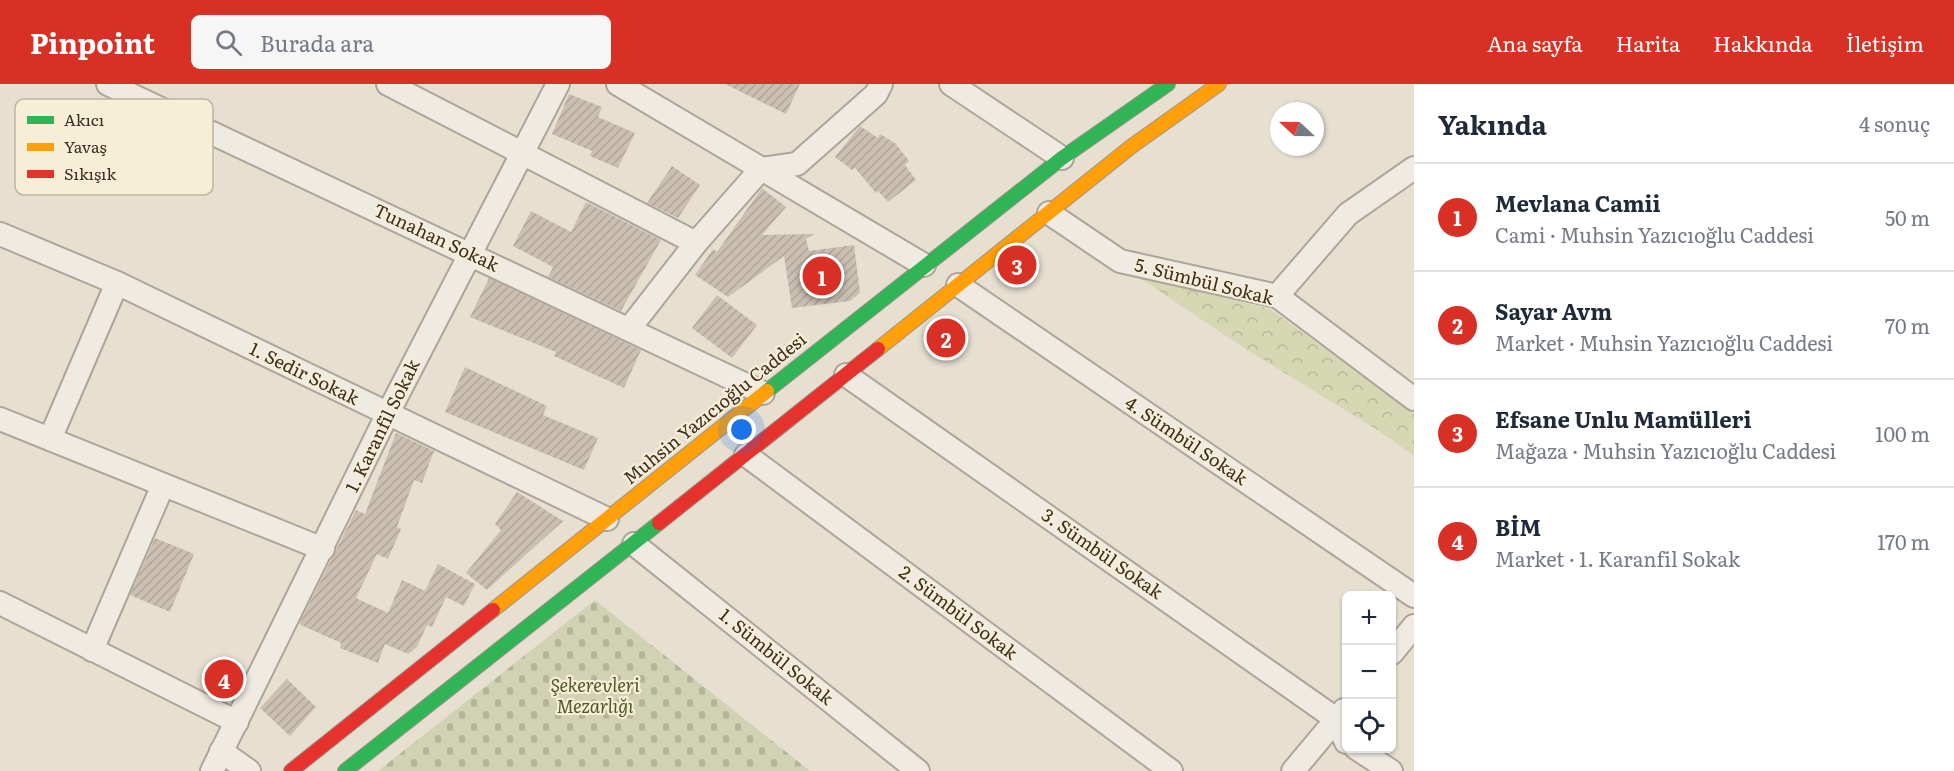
<!DOCTYPE html>
<html lang="tr">
<meta charset="utf-8">
<style>
:root{--surface:#fff;--page:#f6f6f7;--text:#1f2937;--muted:#747a83;--line:#e0e1e3;--accent:#d93025}
body{margin:0;font-family:Literata,serif;background:var(--page);color:var(--text)}
.controls{position:absolute;right:18px;bottom:18px;display:grid;overflow:hidden;border-radius:9px;box-shadow:0 2px 4px #0004}
.controls button{width:54px;height:54px;display:grid;place-items:center;padding:0;border:0;border-bottom:2px solid var(--line);background:var(--surface);color:var(--text);font:30px sans-serif}
.compass{position:absolute;left:1270px;top:18px;width:54px;height:54px;border-radius:50%;background:var(--surface);box-shadow:0 2px 4px #0004;rotate:292deg}
.you{position:absolute;left:742px;top:346px;width:21px;height:21px;margin:-15px;border:4px solid #fff;border-radius:50%;background:#1a73e8;box-shadow:0 0 0 9px #1a73e833}
.badge{display:grid;place-items:center;width:39px;height:39px;border-radius:50%;background:var(--accent);color:#fff;font-size:20px;font-weight:700}
.pin{position:absolute;translate:-50% -50%;border:3px solid #fff;box-shadow:0 2px 6px #0006}
.list{margin:0;padding:0;list-style:none}
h2{display:flex;justify-content:space-between;align-items:center;height:78px;margin:0;padding:0 24px;font-size:26px}
h2 small{font-size:20px;font-weight:400;color:var(--muted)}
.list li{display:grid;grid-template-columns:39px 1fr auto;gap:18px;align-items:center;box-sizing:border-box;height:108px;padding:0 24px;border-top:2px solid var(--line)}
.list b{display:block;font-size:22px;white-space:nowrap}
.list p{margin:0;font-size:20px;white-space:nowrap;color:var(--muted)}
.list em{font-size:20px;font-style:normal;color:var(--muted)}
.icon{flex:none;width:33px;height:33px;fill:none;stroke:currentColor;stroke-width:2;stroke-linecap:round;stroke-linejoin:round}
.map{position:relative;flex:none;width:1414px;height:687px;overflow:hidden}
header{display:flex;align-items:center;gap:36px;box-sizing:border-box;height:84px;padding:0 30px;background:var(--accent);color:#fff}
header strong{font-size:28px}
nav{display:flex;gap:33px;margin-inline-start:auto;font-size:21px}
.search{width:420px;height:54px;background:var(--page);display:flex;align-items:center;gap:15px;box-sizing:border-box;padding:0 21px;border-radius:9px;color:var(--muted);font-size:22px}
main{display:flex}
aside{flex:1;background:var(--surface)}
.map>svg:first-child{display:block}
.forest{fill:url(#forest-crowns)}
.cemetery{fill:url(#cemetery-stones)}
.building{fill:url(#building-hatch)}
.lines{fill:none;stroke-linecap:round;stroke-linejoin:round}
.street-casing{stroke:#ada599;stroke-width:26}
.fast-casing{stroke:#9c958a;stroke-width:16}
.slow-casing{stroke:#9c958a;stroke-width:16}
.jam-casing{stroke:#9c958a;stroke-width:16}
.street{stroke:#efebe3;stroke-width:22}
.fast{stroke:#30b455;stroke-width:14}
.slow{stroke:#ff9f0a;stroke-width:14}
.jam{stroke:#e5322d;stroke-width:14}
.labels{text-anchor:middle;stroke-width:4.5;stroke-linejoin:round;paint-order:stroke}
.street-label{font-size:18px;fill:#3d2e20;stroke:#f7eed8}
.park-label{font-size:18px;font-style:italic;fill:#4d5a26;stroke:#f7eed8}
.key{fill:#f7eed8;stroke:#bfb4a1;stroke-width:1.5}
.key-label{font-size:16px;fill:#3d2e20}
</style>
<header>
<strong>Pinpoint</strong>
<div class="search"><svg class="icon" aria-label="search" viewBox="0 0 24 24"><circle cx="10" cy="10" r="6"/><path d="M15 15l6 6"/></svg>Burada ara</div>
<nav><a>Ana sayfa</a><a>Harita</a><a>Hakkında</a><a>İletişim</a></nav>
</header>
<main>
<div class="map">
<svg width="1414" height="687" viewBox="0 0 1414 687">
<defs>
<pattern id="forest-crowns" width="20" height="18" patternUnits="userSpaceOnUse" patternTransform="scale(1.5)"><rect width="20" height="18" fill="#d6d7b3"/><path d="M2 6a3 3 0 1 1 6 0M12 15a3 3 0 1 1 6 0" fill="none" stroke="#b9b99a"/></pattern>
<pattern id="cemetery-stones" width="16" height="16" patternUnits="userSpaceOnUse" patternTransform="scale(1.5)"><rect width="16" height="16" fill="#d1d1b3"/><path d="M2 7V4a2 2 0 0 1 4 0v3zM10 15v-3a2 2 0 0 1 4 0v3z" fill="#b4b49a"/></pattern>
<pattern id="building-hatch" width="6" height="6" patternUnits="userSpaceOnUse" patternTransform="scale(1.5)"><rect width="6" height="6" fill="#cbbfb2"/><path d="M-1 1l2-2M0 6l6-6M5 7l2-2" fill="none" stroke="#afa499"/></pattern>
</defs>
<rect width="100%" height="100%" fill="#e7e0d1"/>
<!-- forest -->
<polygon class="forest" points="1137,192 1270,225 1414,330 1414,372 1379,347 1244,264"/>
<!-- cemetery -->
<polygon class="cemetery" points="595,516 810,687 378,687"/>
<!-- building -->
<g class="building">
<polygon points="725,0 800,0 786,30"/>
<polygon points="569,10 602,23 598,33 635,49 618,84 590,72 592,67 552,50"/>
<polygon points="860,42 878,54 880,50 896,60 909,77 905,81 916,96 888,118 878,107 876,109 855,84 852,86 835,73"/>
<polygon points="672,82 700,101 678,134 647,119"/>
<polygon points="762,104 786,123 762,151 814,150 806,155 809,167 854,161 860,209 850,217 792,224 784,172 728,213 695,191 713,165 717,168"/>
<polygon points="586,118 661,156 621,227 548,193 553,183 513,162 531,127 571,148"/>
<polygon points="489,194 641,266 624,304 554,272 556,268 470,233"/>
<polygon points="717,211 757,241 732,274 692,244"/>
<polygon points="465,283 547,322 543,331 598,354 584,386 445,328"/>
<polygon points="396,349 434,367 422,399 414,396 397,443 401,445 388,475 377,470 356,514 388,529 402,496 425,507 438,480 475,500 464,522 446,513 432,543 427,541 417,563 408,570 385,560 378,579 340,564 341,559 299,540 356,426 365,430"/>
<polygon points="517,408 563,437 487,506 466,489 501,446 495,440"/>
<polygon points="155,454 194,470 170,528 130,511"/>
<polygon points="287,595 316,623 290,652 260,624"/>
</g>
<g class="lines">
<defs>
<g id="street">
<polyline points="108,0 763,309"/>
<polyline points="388,0 696,159"/>
<polyline points="618,0 924,181"/>
<polyline points="951,0 1062,74"/>
<polyline points="1049,129 1120,177 1277,212 1414,315"/>
<polyline points="0,150 117,199 607,435"/>
<polyline points="958,201 1414,512"/>
<polyline points="1277,212 1348,130 1414,84"/>
<polyline points="629,245 696,159 761,85 797,80 876,10 881,0"/>
<polyline points="846,291 1336,635 1346,658"/>
<polyline points="0,335 323,465"/>
<polyline points="50,355 117,199"/>
<polyline points="746,371 1171,687"/>
<polyline points="634,460 918,687"/>
<polyline points="0,519 237,638"/>
<polyline points="92,566 163,401"/>
<polyline points="1392,569 1414,542"/>
<polyline points="1356,664 1391,687"/>
<polyline points="221,667 249,687"/>
<polyline points="212,687 387,331 558,0"/>
<polyline points="1293,687 1344,626"/>
</g>
<g id="fast">
<polyline points="767,307 1062,74 1168,0"/>
<polyline points="345,687 659,439"/>
</g>
<g id="slow">
<polyline points="878,265 1132,62 1219,0"/>
<polyline points="493,526 767,307"/>
</g>
<g id="jam">
<polyline points="659,439 878,265"/>
<polyline points="291,687 493,526"/>
</g>
</defs>
<!-- street casing -->
<use href="#street" class="street-casing"/>
<!-- fast casing -->
<use href="#fast" class="fast-casing"/>
<!-- slow casing -->
<use href="#slow" class="slow-casing"/>
<!-- jam casing -->
<use href="#jam" class="jam-casing"/>
<!-- street -->
<use href="#street" class="street"/>
<!-- fast -->
<use href="#fast" class="fast"/>
<!-- slow -->
<use href="#slow" class="slow"/>
<!-- jam -->
<use href="#jam" class="jam"/>
</g>
<g class="labels">
<!-- street labels -->
<g class="street-label">
<text transform="translate(436 154) rotate(25)" y="6">Tunahan Sokak</text>
<text transform="translate(1204 198) rotate(14)" y="6">5. Sümbül Sokak</text>
<text transform="translate(304 290) rotate(26)" y="6">1. Sedir Sokak</text>
<text transform="translate(715 325) rotate(-39)" y="6">Muhsin Yazıcıoğlu Caddesi</text>
<text transform="translate(383 342) rotate(-64)" y="6">1. Karanfil Sokak</text>
<text transform="translate(1186 357) rotate(34)" y="6">4. Sümbül Sokak</text>
<text transform="translate(1102 470) rotate(35)" y="6">3. Sümbül Sokak</text>
<text transform="translate(958 529) rotate(37)" y="6">2. Sümbül Sokak</text>
<text transform="translate(776 573) rotate(39)" y="6">1. Sümbül Sokak</text>
</g>
<!-- park labels -->
<g class="park-label">
<text x="595" y="608">Şekerevleri<tspan x="595" dy="21">Mezarlığı</tspan></text>
</g>
</g>
<!-- legend -->
<rect x="15" y="15" width="198" height="96" rx="9" class="key"/>
<rect x="27" y="32" width="27" height="8" fill="#30b455"/>
<rect x="27" y="59" width="27" height="8" fill="#ff9f0a"/>
<rect x="27" y="86" width="27" height="8" fill="#e5322d"/>
<g class="key-label">
<text x="64" y="42">Akıcı</text>
<text x="64" y="69">Yavaş</text>
<text x="64" y="96">Sıkışık</text>
</g>
</svg>
<div class="controls">
<button>+</button>
<button>−</button>
<button><svg class="icon" aria-label="locate" viewBox="0 0 24 24"><circle cx="12" cy="12" r="6"/><path d="M12 2v4M12 18v4M2 12h4M18 12h4"/></svg></button>
</div>
<svg class="compass" viewBox="-18 -18 36 36"><path d="M0-13l5 13h-10z" fill="#e53935"/><path d="M0 13l5-13h-10z" fill="#747a83"/></svg>
<div class="you"></div>
<div class="pin badge" style="left:822px;top:192px">1</div>
<div class="pin badge" style="left:946px;top:254px">2</div>
<div class="pin badge" style="left:1017px;top:181px">3</div>
<div class="pin badge" style="left:224px;top:595px">4</div>
</div>
<aside>
<h2>Yakında<small>4 sonuç</small></h2>
<ul class="list">
<li><span class="badge">1</span><div><b>Mevlana Camii</b><p>Cami · Muhsin Yazıcıoğlu Caddesi</p></div><em>50 m</em></li>
<li><span class="badge">2</span><div><b>Sayar Avm</b><p>Market · Muhsin Yazıcıoğlu Caddesi</p></div><em>70 m</em></li>
<li><span class="badge">3</span><div><b>Efsane Unlu Mamülleri</b><p>Mağaza · Muhsin Yazıcıoğlu Caddesi</p></div><em>100 m</em></li>
<li><span class="badge">4</span><div><b>BİM</b><p>Market · 1. Karanfil Sokak</p></div><em>170 m</em></li>
</ul>
</aside>
</main>
